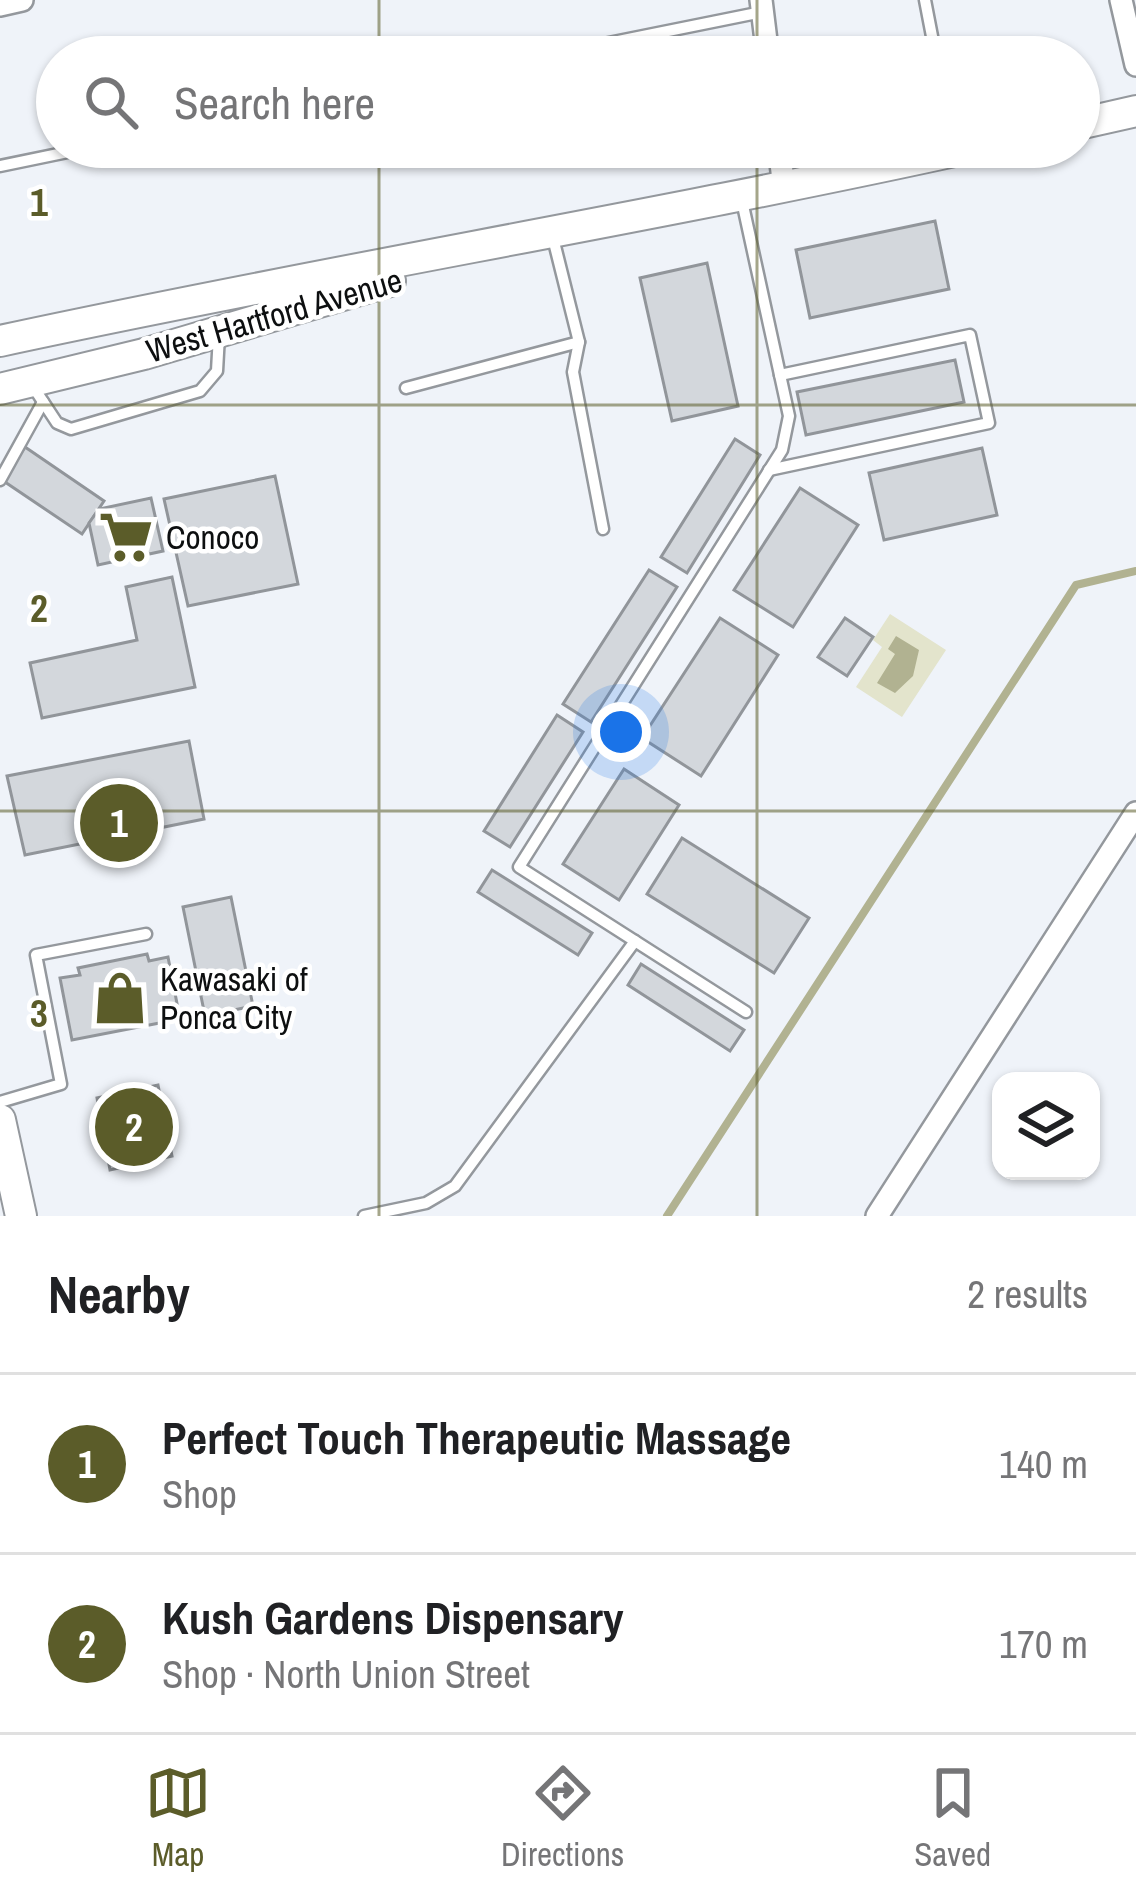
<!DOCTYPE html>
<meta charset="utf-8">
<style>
:root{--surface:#fff;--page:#f6f6f6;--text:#202124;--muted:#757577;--line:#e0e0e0;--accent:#5b5c29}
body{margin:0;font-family:"Archivo Narrow",sans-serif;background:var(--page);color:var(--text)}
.controls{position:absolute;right:36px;bottom:36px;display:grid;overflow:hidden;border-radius:24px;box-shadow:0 3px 9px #0004}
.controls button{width:108px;height:108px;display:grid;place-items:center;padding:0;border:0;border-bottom:3px solid var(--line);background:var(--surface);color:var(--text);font:60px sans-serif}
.you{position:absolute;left:621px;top:732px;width:42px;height:42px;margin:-30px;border:9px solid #fff;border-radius:50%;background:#1a73e8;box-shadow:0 0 0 18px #1a73e833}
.badge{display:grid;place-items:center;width:78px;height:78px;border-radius:50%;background:var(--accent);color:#fff;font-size:39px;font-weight:700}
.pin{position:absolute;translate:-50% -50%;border:6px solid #fff;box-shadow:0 3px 12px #0006}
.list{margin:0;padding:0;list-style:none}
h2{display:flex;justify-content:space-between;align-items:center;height:156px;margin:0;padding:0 48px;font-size:51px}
h2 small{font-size:39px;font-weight:400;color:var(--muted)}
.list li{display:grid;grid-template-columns:78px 1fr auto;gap:36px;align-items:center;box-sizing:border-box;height:180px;padding:0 48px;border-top:3px solid var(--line)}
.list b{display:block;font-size:45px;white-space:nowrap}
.list p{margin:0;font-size:39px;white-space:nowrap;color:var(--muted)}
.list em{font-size:39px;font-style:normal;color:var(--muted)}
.icon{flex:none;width:66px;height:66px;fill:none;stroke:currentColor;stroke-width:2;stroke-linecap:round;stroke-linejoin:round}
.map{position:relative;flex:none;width:1136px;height:1216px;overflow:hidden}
.search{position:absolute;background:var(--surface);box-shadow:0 3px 9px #0004;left:36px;right:36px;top:36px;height:132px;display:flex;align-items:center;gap:30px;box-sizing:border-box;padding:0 42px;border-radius:66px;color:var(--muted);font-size:45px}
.sheet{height:516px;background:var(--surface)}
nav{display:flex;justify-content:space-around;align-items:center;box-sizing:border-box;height:168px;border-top:3px solid var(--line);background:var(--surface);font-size:33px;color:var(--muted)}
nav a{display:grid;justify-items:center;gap:6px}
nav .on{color:var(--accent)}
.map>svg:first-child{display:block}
.green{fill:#e3e4cc}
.water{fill:#b1b291}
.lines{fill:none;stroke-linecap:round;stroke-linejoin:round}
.stream{stroke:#b1b291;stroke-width:8}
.building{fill:#d3d7dc;stroke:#91959a;stroke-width:3}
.service-casing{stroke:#94989d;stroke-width:15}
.minor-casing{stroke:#94989d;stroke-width:26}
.secondary-casing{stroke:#94989d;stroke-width:34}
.service{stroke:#fff;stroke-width:10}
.minor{stroke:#fff;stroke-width:21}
.secondary{stroke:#fff;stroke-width:30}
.grid{fill:none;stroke:#5b5c29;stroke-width:3;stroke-opacity:0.55}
.labels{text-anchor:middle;stroke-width:9;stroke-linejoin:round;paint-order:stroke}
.street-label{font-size:33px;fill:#0d0f10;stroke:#fff}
.poi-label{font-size:33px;fill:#0d0f10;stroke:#fff;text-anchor:start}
.grid-label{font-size:39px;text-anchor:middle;font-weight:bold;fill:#5b5c29;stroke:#fff;stroke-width:9;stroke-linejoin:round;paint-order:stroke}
</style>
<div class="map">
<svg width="1136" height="1216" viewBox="0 0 1136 1216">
<rect width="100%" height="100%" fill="#eff3f9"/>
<!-- green -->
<polygon class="green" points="890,614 946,650 902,717 856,687 882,647 873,640"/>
<!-- water -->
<polygon class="water" points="896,636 919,650 913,676 895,693 877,683 895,654 888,649"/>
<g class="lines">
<!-- stream -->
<polyline class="stream" points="667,1216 1076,585 1136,571"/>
</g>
<!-- building -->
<g class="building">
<polygon points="935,221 949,289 810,318 796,250"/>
<polygon points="707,263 738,406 672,421 640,278"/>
<polygon points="955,360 964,402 806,435 797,392"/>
<polygon points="735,439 760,455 687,573 661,557"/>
<polygon points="25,447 104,501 82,534 2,480"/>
<polygon points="982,448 997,515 884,540 869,473"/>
<polygon points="275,476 298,584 188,606 164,499"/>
<polygon points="800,488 858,525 793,627 734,590"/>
<polygon points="151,498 163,551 98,565 89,523 99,509"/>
<polygon points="649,570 677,587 591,722 563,704"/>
<polygon points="172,577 195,687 42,718 30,663 137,640 126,587"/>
<polygon points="720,618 778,655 701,776 642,738"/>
<polygon points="845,618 873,637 847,676 818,657"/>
<polygon points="557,715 583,732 510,847 484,831"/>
<polygon points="189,741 204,819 25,855 7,776"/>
<polygon points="624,769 679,805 619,900 563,864"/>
<polygon points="682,838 809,918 774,973 647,894"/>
<polygon points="492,870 592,933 578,955 478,892"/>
<polygon points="231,897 253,1006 205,1016 183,907"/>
<polygon points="147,954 149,961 168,957 180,1019 72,1040 60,978 80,975 78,968"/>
<polygon points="641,964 744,1030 730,1051 628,985"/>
<polygon points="158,1085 172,1156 110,1170 97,1098"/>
</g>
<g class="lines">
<defs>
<g id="service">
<polyline points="925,0 936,57"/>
<polyline points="539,57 762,12"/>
<polyline points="0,166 92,147"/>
<polyline points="742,201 789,416 782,450 519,867 746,1012"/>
<polyline points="552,234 579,342 573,372 603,529"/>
<polyline points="32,385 57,423 71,429 200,391 217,371 219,335"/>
<polyline points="406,388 579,342"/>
<polyline points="769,470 989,423 970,335 780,375"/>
<polyline points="0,480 43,402"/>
<polyline points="0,1102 61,1084 36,955 146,934"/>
<polyline points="364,1216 426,1203 455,1186 635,941"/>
</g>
<g id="minor">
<polyline points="761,0 768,57"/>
<polyline points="1121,0 1136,65"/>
<polyline points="0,5 22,0"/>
<polyline points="779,147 784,188"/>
<polyline points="877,1216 1136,813"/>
</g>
<g id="secondary">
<polyline points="1079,124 1136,111"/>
<path d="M 0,341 C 323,271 650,218 973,147"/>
<polyline points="0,389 144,354 390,281"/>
<polyline points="0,1120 21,1216"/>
</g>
</defs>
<!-- service casing -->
<use href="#service" class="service-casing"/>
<!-- minor casing -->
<use href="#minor" class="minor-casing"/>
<!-- secondary casing -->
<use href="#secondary" class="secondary-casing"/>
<!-- service -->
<use href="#service" class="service"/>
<!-- minor -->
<use href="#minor" class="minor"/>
<!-- secondary -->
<use href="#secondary" class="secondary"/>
</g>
<!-- grid -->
<path class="grid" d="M 379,0 L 379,57M 757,0 L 757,57M 379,147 L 379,1216M 757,147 L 757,1216M 0,405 L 1136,405M 0,811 L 1136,811"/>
<!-- icons -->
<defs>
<symbol id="supermarket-bare" viewBox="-9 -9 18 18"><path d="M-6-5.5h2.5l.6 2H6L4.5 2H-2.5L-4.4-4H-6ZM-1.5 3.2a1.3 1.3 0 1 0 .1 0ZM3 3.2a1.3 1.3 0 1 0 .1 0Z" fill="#5b5c29" stroke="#fff" stroke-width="2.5" paint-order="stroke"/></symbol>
<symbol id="shop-bare" viewBox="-9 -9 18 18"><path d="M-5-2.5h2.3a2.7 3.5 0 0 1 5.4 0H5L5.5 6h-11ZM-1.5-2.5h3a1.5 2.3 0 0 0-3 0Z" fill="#5b5c29" stroke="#fff" stroke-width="2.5" paint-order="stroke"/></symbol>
</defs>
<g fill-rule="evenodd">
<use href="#supermarket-bare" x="88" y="499" width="76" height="76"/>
<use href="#shop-bare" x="82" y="960" width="76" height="76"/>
</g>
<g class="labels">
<!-- street labels -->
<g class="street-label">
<text transform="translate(274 315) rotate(-16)" y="12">West Hartford Avenue</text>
</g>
<!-- poi labels -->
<g class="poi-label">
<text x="166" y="549">Conoco</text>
<text x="160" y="991">Kawasaki of<tspan x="160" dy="38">Ponca City</tspan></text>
</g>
</g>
<g class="grid-label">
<text x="39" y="216">1</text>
<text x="39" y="622">2</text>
<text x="39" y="1027">3</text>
</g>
</svg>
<div class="controls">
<button><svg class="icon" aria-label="layers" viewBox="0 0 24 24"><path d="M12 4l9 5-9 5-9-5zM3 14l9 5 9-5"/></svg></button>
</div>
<div class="you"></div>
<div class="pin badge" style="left:119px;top:823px">1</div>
<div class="pin badge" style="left:134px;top:1127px">2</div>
<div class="search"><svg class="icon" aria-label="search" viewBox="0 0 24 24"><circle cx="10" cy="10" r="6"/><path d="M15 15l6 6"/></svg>Search here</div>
</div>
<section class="sheet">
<h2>Nearby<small>2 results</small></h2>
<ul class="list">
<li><span class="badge">1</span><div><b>Perfect Touch Therapeutic Massage</b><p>Shop</p></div><em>140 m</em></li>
<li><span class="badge">2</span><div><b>Kush Gardens Dispensary</b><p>Shop · North Union Street</p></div><em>170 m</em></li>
</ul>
</section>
<nav>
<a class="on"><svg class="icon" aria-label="map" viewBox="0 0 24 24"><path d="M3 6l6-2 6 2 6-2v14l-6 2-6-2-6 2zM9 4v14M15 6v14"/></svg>Map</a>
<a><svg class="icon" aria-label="directions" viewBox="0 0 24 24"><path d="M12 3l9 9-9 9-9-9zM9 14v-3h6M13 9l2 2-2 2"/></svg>Directions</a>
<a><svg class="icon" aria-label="saved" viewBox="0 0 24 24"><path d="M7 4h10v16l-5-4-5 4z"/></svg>Saved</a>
</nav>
